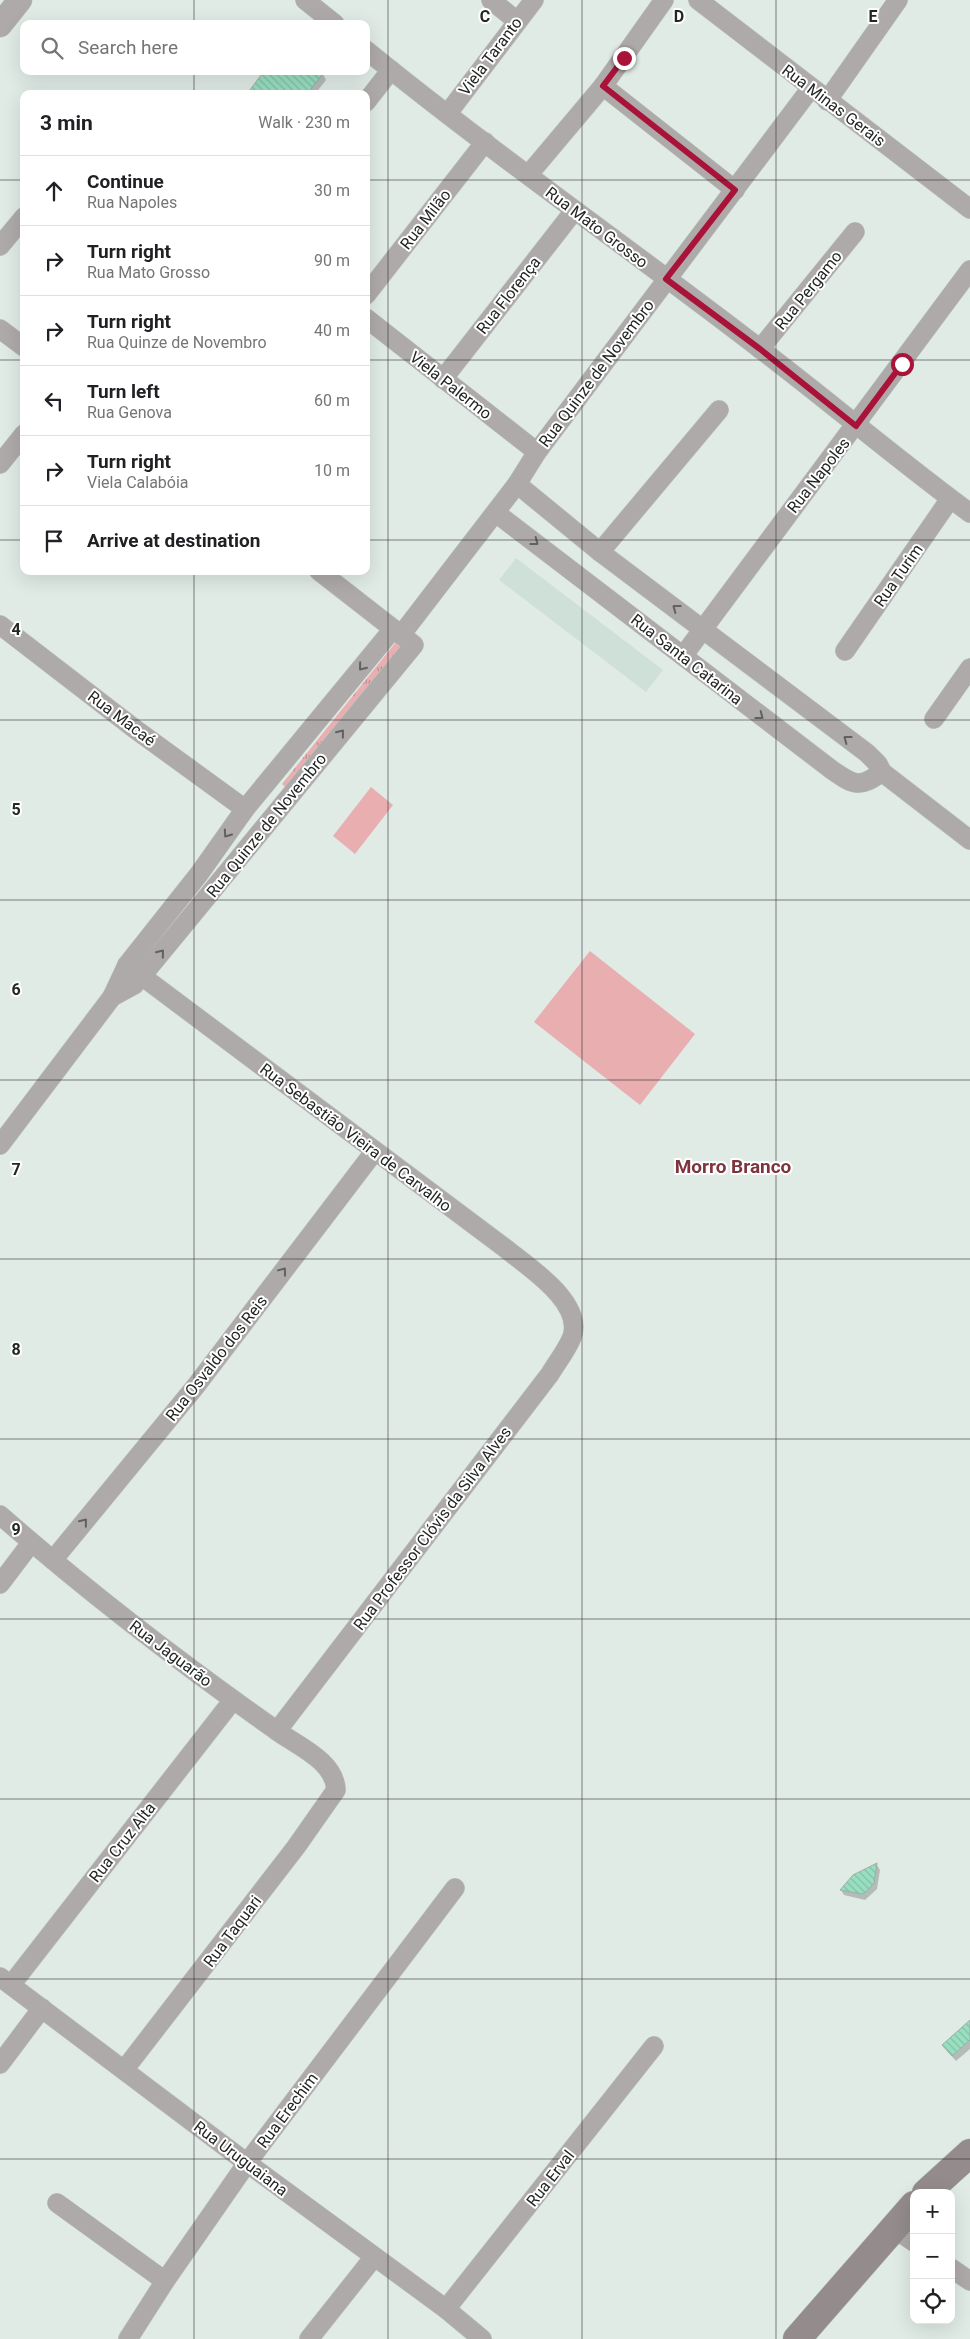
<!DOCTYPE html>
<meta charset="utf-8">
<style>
:root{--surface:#fff;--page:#f2f2f2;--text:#202124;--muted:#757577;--line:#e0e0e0}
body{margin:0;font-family:Roboto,sans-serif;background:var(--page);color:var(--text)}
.controls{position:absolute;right:15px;bottom:15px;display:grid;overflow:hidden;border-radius:10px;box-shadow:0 5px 20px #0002}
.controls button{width:45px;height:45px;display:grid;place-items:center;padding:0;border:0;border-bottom:1px solid var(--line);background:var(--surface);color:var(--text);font:25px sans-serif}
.stop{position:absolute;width:15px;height:15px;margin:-11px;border:4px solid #a91339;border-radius:50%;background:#fff}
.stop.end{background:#a91339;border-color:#fff;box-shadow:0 1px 5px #0008}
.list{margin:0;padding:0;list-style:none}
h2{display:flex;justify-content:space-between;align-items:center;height:65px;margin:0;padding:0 20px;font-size:21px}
h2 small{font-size:16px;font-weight:400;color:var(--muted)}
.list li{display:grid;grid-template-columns:32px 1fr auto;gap:15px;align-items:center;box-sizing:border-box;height:70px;padding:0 20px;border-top:1px solid var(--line)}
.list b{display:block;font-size:19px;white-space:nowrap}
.list p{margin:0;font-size:16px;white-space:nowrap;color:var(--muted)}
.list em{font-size:16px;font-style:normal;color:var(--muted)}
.icon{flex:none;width:28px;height:28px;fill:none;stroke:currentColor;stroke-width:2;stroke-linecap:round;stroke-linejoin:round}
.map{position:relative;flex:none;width:970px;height:2339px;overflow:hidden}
.search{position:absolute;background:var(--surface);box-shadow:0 5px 20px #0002;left:20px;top:20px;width:350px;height:55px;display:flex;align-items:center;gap:12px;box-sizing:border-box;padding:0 18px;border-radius:10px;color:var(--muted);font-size:19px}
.panel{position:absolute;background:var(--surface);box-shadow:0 5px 20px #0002;left:20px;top:90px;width:350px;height:485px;border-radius:10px}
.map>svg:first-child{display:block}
.built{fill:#cee0d7}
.grass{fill:url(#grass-tufts)}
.pitch{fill:#e8aeb0}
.shadow{fill:#0003}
.building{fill:url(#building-back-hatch);stroke:#a1aca7}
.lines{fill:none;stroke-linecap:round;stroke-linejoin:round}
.minor-casing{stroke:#bec8c3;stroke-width:20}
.tertiary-casing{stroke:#bec8c3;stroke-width:25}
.secondary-casing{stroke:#bec8c3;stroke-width:29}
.minor{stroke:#afaaaa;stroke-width:19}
.tertiary{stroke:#afaaaa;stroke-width:24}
.secondary{stroke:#948c8c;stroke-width:28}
.oneway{stroke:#616160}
.route{stroke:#a91339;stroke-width:6}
.grid{fill:none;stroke:#222624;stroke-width:1;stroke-opacity:0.55}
.labels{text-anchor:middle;stroke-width:4;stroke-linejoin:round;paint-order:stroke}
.street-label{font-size:16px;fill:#222624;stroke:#fff}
.quarter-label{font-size:19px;font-weight:bold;fill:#7d353d;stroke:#fff}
.grid-label{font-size:16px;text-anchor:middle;font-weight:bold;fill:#222624;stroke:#fff;stroke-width:4;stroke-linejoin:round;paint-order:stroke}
</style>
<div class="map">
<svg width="970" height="2339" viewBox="0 0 970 2339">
<defs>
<pattern id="grass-tufts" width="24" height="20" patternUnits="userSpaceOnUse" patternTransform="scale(1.25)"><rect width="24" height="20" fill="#e8aeb0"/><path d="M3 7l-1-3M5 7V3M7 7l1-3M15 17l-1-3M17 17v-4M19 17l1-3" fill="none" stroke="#bc8d8f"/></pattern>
<pattern id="building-back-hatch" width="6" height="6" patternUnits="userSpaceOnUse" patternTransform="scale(1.25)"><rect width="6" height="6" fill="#98dfc1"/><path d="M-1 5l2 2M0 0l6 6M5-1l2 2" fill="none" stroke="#83bfa6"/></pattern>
</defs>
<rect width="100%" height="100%" fill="#e0ebe6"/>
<!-- built -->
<polygon class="built" points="516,558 663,670 646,692 499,580"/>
<!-- grass -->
<polygon class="grass" points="396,642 401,648 287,789 282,784"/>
<!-- pitch -->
<g class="pitch">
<polygon points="371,787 393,805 355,854 333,836"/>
<polygon points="590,951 695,1034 640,1105 534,1022"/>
</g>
<!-- shadow -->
<g class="shadow">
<polygon points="323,74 326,80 315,94 248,94"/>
<polygon points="877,1865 880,1870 877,1889 865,1900 844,1895 841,1890"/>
<polygon points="970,2022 970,2049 956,2061 947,2051"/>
</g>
<!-- building -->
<g class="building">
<polygon points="264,71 325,71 307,94 247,94"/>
<polygon points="877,1863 874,1883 866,1892 862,1894 840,1890 853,1875"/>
<polygon points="970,2020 970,2040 952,2056 942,2045"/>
</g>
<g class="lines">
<defs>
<g id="minor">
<polyline points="305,0 335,24"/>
<polyline points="491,0 517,21"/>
<polyline points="698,0 970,209"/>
<path d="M 366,50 C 494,154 629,248 759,348 C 830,402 898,460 970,513"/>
<polyline points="603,86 735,190"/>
<polyline points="827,101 898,0"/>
<polyline points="366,102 391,70"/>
<polyline points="448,113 534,0"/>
<polyline points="529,174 603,86 664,0"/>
<polyline points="0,246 24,217"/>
<polyline points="366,295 485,142"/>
<polyline points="366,318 537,452"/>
<polyline points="0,329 24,347"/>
<polyline points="760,349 855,232"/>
<polyline points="443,379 574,211"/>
<polyline points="0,464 24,434"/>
<polyline points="517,484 600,552 867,753 878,764 882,772 970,840"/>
<path d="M 496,513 L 832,770 C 854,785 859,789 882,772"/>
<polyline points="600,552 719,410"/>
<polyline points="0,625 135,729 245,809"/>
<polyline points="401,635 517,484 537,452 811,88"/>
<polyline points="845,651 950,499"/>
<polyline points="683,656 970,270"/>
<polyline points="934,719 970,668"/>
<path d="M 127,965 L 505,1248 C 528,1267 584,1302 572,1337 C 567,1350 557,1362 550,1374 L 277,1731"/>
<polyline points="112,997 134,985 142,976 414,645 319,571"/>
<polyline points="0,1145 112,997 127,965 199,874 245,809 393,629"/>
<path d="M 0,1515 C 89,1593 183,1665 280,1733 C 300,1747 335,1762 336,1790 L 296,1847 L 124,2070"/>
<polyline points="53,1560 195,1387 374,1152"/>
<polyline points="0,1584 31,1543"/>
<polyline points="0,1977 247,2163 446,2309 482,2339"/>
<polyline points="11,1985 233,1700"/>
<polyline points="0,2064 42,2008"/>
<polyline points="57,2203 165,2281"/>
<polyline points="893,2228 914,2242"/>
<polyline points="951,2268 970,2281"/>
<polyline points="446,2309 654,2046"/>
<polyline points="128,2339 165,2281 247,2163 455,1888"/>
<polyline points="309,2339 374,2257"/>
</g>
<polyline id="tertiary" points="0,25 20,0"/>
<g id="secondary">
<polyline points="926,2193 970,2153"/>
<polyline points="797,2339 914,2205"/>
</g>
</defs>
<!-- minor casing -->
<use href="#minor" class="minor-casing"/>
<!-- tertiary casing -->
<use href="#tertiary" class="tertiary-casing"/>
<!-- secondary casing -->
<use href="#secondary" class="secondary-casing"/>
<!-- minor -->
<use href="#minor" class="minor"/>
<!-- tertiary -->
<use href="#tertiary" class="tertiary"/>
<!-- secondary -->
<use href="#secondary" class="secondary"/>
</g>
<!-- one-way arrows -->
<defs><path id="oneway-chevron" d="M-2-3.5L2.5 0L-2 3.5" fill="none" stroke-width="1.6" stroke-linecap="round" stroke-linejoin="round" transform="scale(1.25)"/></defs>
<g class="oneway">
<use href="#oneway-chevron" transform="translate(535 542) rotate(37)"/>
<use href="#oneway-chevron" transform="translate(676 608) rotate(-143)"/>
<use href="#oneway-chevron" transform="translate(362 667) rotate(129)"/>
<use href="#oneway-chevron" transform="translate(760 716) rotate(37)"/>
<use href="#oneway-chevron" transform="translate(341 733) rotate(-51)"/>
<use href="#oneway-chevron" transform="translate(847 739) rotate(-143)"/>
<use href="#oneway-chevron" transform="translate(227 834) rotate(125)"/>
<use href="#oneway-chevron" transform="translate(161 953) rotate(-51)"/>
<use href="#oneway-chevron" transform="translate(283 1271) rotate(-53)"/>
<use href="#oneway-chevron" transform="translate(84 1522) rotate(-51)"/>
</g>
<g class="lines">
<!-- route -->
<polyline class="route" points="624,58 603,86 735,190 666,279 760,349 856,426 902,364"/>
</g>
<!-- grid -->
<path class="grid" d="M 194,0 L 194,24M 388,0 L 388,2339M 582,0 L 582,2339M 776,0 L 776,2339M 194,71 L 194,94M 0,180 L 24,180M 366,180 L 970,180M 0,360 L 24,360M 366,360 L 970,360M 0,540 L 24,540M 366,540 L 970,540M 194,571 L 194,2339M 0,720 L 970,720M 0,900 L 970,900M 0,1080 L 970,1080M 0,1259 L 970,1259M 0,1439 L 970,1439M 0,1619 L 970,1619M 0,1799 L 970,1799M 0,1979 L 970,1979M 0,2159 L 970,2159"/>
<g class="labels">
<!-- street labels -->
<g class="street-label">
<text transform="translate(490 56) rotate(-53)" y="6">Viela Taranto</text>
<text transform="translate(834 105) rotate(37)" y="6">Rua Minas Gerais</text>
<text transform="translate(425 219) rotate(-52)" y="6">Rua Milão</text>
<text transform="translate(597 227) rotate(37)" y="6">Rua Mato Grosso</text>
<text transform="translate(808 290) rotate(-51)" y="6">Rua Pergamo</text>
<text transform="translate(508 295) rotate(-52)" y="6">Rua Florença</text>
<text transform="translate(596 373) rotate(-53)" y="6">Rua Quinze de Novembro</text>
<text transform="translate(451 385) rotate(38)" y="6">Viela Palermo</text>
<text transform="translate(818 475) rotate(-52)" y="6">Rua Napoles</text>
<text transform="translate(898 575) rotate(-55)" y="6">Rua Turim</text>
<text transform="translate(687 659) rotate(38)" y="6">Rua Santa Catarina</text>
<text transform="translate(122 718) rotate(37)" y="6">Rua Macaé</text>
<text transform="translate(266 825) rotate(-51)" y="6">Rua Quinze de Novembro</text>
<text transform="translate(356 1137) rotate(37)" y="6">Rua Sebastião Vieira de Carvalho</text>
<text transform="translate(216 1358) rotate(-52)" y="6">Rua Osvaldo dos Reis</text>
<text transform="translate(432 1528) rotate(-53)" y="6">Rua Professor Clóvis da Silva Alves</text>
<text transform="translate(171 1653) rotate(37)" y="6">Rua Jaguarão</text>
<text transform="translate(122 1842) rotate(-52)" y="6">Rua Cruz Alta</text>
<text transform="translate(232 1931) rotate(-53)" y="6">Rua Taquari</text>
<text transform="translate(287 2110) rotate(-53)" y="6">Rua Erechim</text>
<text transform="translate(241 2158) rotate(37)" y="6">Rua Uruguaiana</text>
<text transform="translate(550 2178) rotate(-52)" y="6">Rua Erval</text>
</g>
<!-- quarter labels -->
<g class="quarter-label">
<text x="733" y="1173">Morro Branco</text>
</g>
</g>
<g class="grid-label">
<text x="485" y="22">C</text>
<text x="679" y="22">D</text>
<text x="873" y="22">E</text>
<text x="16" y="635">4</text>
<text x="16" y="815">5</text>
<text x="16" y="995">6</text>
<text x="16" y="1175">7</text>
<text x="16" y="1355">8</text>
<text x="16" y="1535">9</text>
</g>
</svg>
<div class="controls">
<button>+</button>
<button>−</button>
<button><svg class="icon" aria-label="locate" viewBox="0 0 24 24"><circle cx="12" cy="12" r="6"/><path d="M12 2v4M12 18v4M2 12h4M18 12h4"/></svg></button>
</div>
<div class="stop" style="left:902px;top:364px"></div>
<div class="stop end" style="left:624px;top:58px"></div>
<div class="search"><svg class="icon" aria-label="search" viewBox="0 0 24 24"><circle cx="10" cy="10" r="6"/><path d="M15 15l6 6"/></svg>Search here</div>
<section class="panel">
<h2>3 min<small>Walk · 230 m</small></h2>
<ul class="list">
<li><svg class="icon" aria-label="ahead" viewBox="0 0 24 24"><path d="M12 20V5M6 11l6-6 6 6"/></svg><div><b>Continue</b><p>Rua Napoles</p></div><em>30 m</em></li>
<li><svg class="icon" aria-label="right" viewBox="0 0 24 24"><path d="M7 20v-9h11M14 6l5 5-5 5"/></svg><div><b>Turn right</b><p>Rua Mato Grosso</p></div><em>90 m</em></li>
<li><svg class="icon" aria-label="right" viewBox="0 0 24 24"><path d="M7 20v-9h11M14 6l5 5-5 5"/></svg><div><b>Turn right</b><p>Rua Quinze de Novembro</p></div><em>40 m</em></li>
<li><svg class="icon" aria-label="left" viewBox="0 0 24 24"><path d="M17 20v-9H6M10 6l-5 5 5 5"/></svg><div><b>Turn left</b><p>Rua Genova</p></div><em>60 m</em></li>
<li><svg class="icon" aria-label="right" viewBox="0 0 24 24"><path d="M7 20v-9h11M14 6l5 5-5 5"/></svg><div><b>Turn right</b><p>Viela Calabóia</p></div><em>10 m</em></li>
<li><svg class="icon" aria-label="arrive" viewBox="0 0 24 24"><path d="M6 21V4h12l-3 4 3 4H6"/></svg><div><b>Arrive at destination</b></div></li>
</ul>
</section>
</div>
